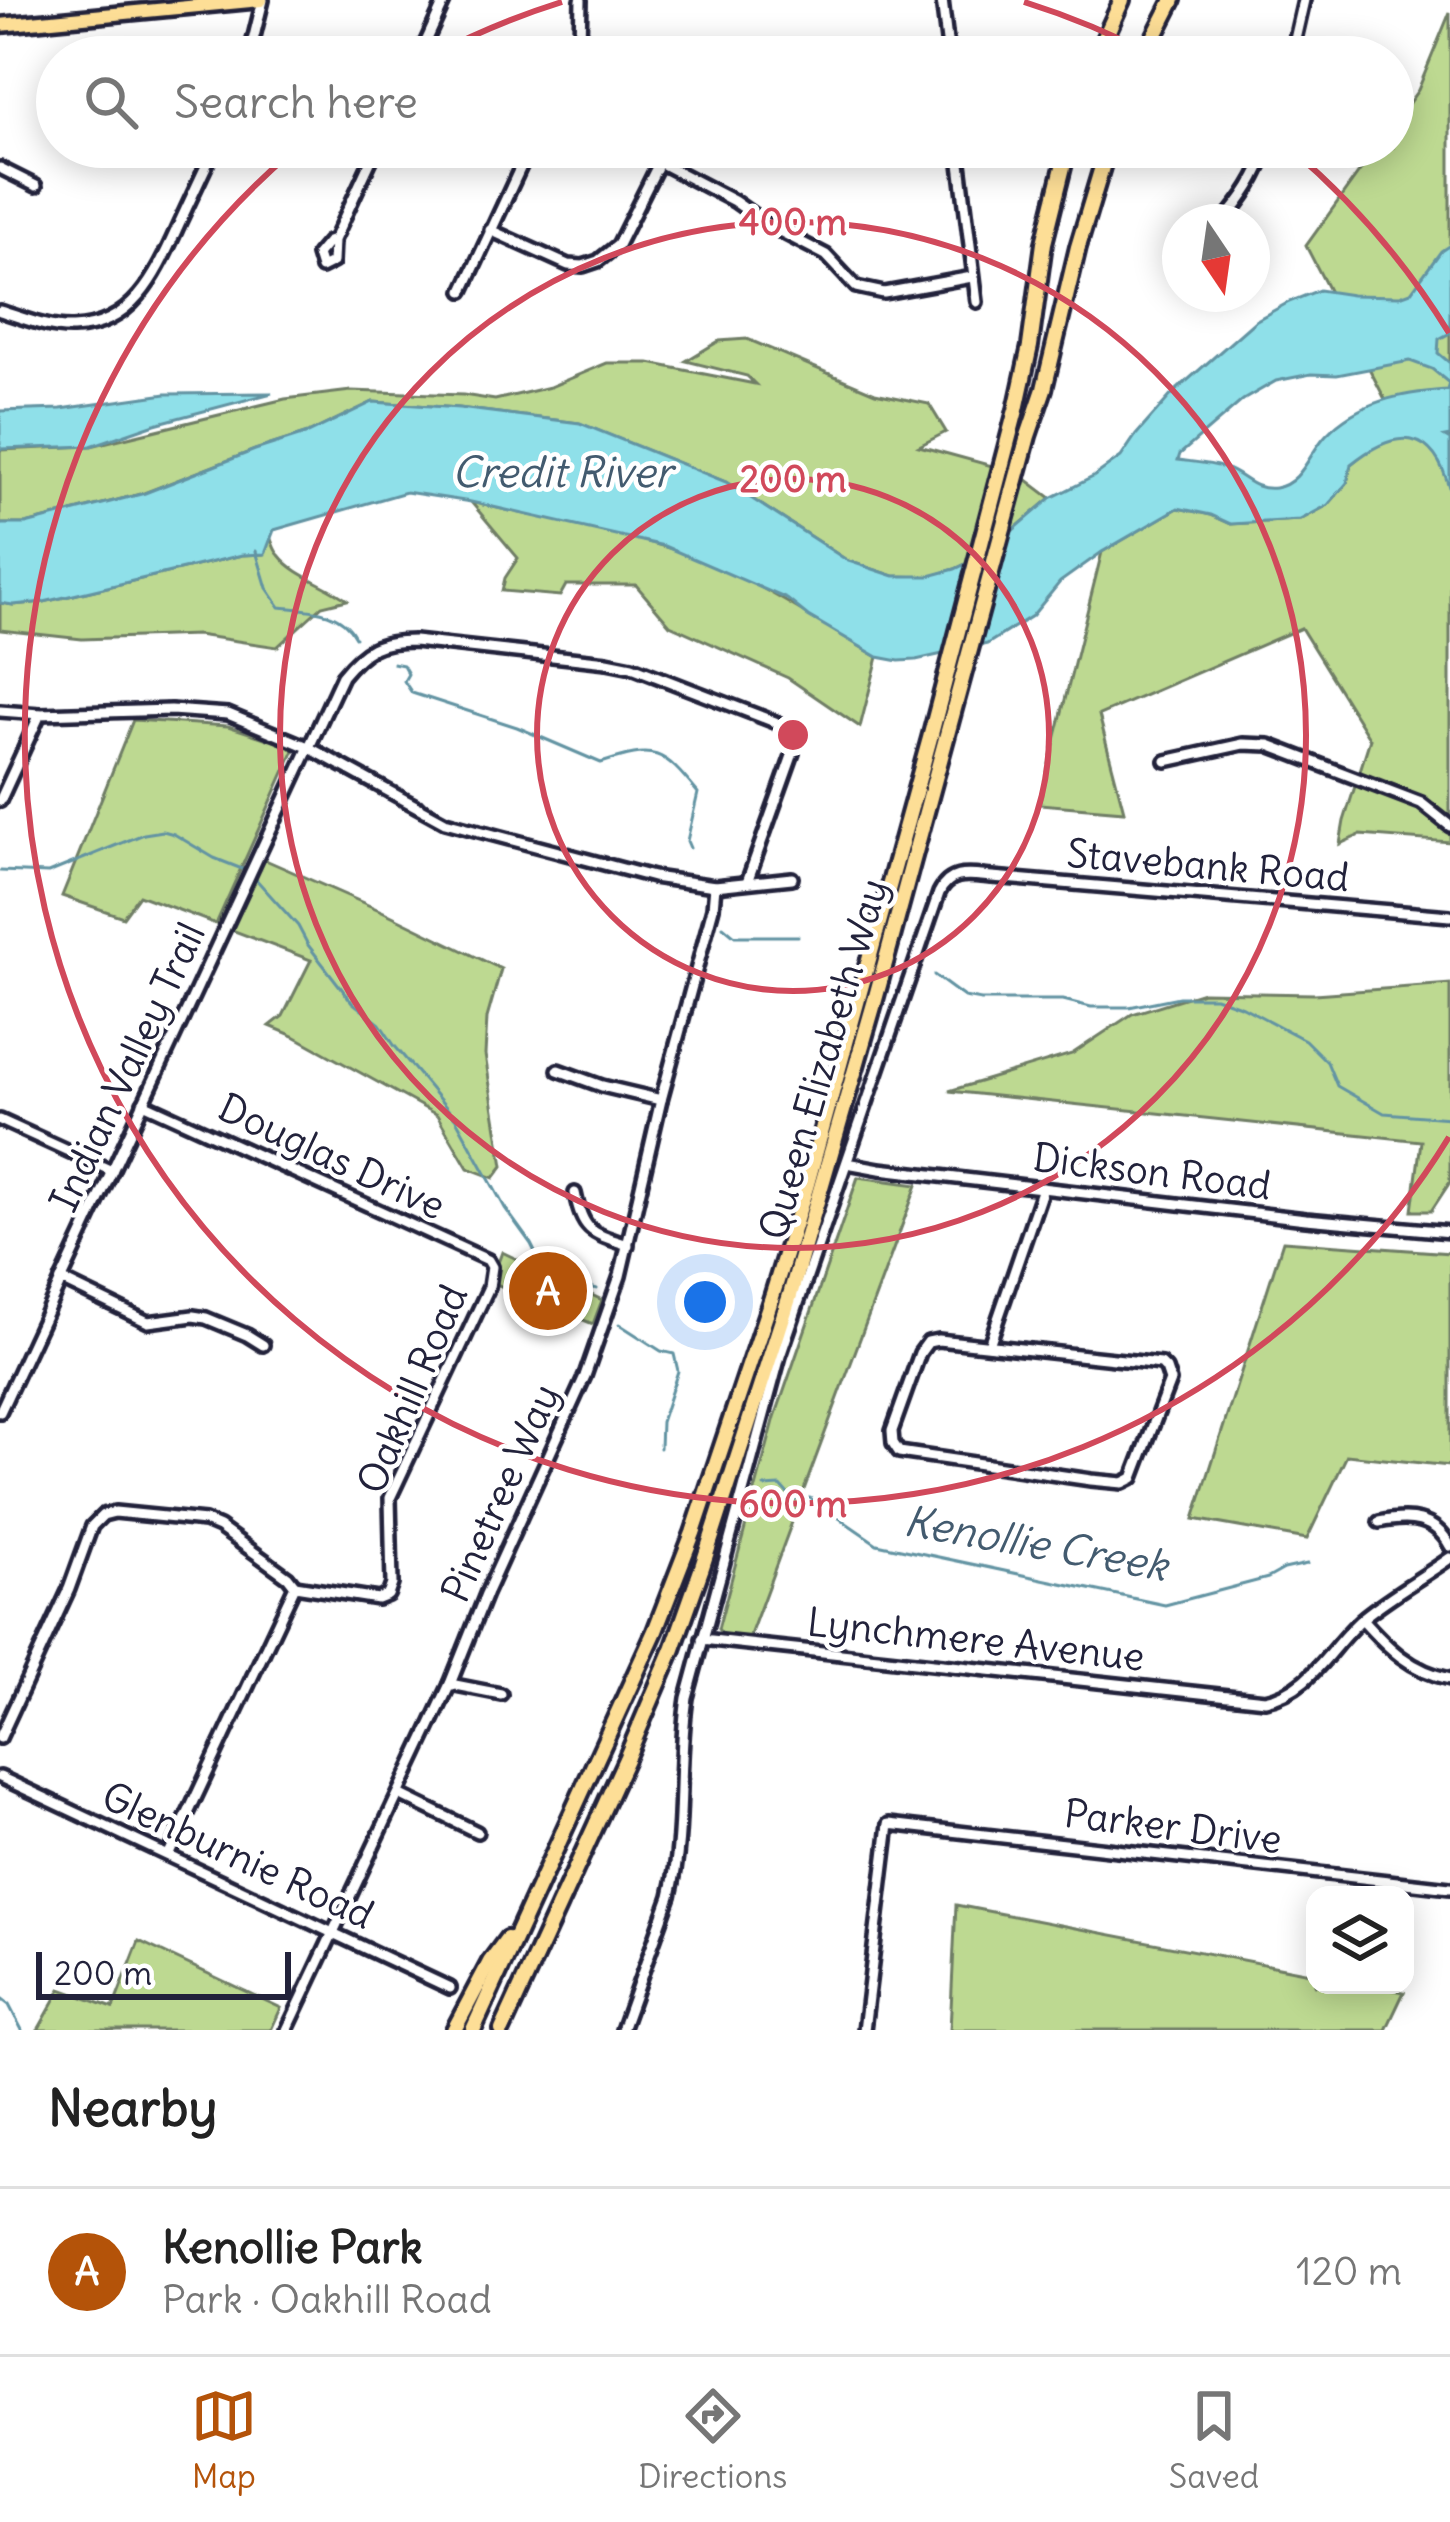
<!DOCTYPE html>
<meta charset="utf-8">
<style>
:root{--surface:#fff;--page:#f2f2f2;--text:#222;--muted:#767676;--line:#e0e0e0;--accent:#b45309}
body{margin:0;font-family:Delius,sans-serif;background:var(--page);color:var(--text)}
.controls{position:absolute;right:36px;bottom:36px;display:grid;overflow:hidden;border-radius:24px;box-shadow:0 6px 30px #0003}
.controls button{width:108px;height:108px;display:grid;place-items:center;padding:0;border:0;border-bottom:3px solid var(--line);background:var(--surface);color:var(--text);font:60px sans-serif}
.compass{position:absolute;left:1162px;top:204px;width:108px;height:108px;border-radius:50%;background:var(--surface);box-shadow:0 6px 30px #0003;rotate:167deg}
.scale{position:absolute;left:36px;bottom:30px;width:255px;box-sizing:border-box;padding-left:12px;border:6px solid #22223b;border-top:0;font-size:33px;line-height:42px;white-space:nowrap;color:#22223b;-webkit-text-stroke:9px #fff;paint-order:stroke}
.you{position:absolute;left:705px;top:1302px;width:42px;height:42px;margin:-30px;border:9px solid #fff;border-radius:50%;background:#1a73e8;box-shadow:0 0 0 18px #1a73e833}
.badge{display:grid;place-items:center;width:78px;height:78px;border-radius:50%;background:var(--accent);color:#fff;font-size:39px;font-weight:700}
.pin{position:absolute;translate:-50% -50%;border:6px solid #fff;box-shadow:0 3px 12px #0006}
.list{margin:0;padding:0;list-style:none}
h2{display:flex;justify-content:space-between;align-items:center;height:156px;margin:0;padding:0 48px;font-size:51px}
h2 small{font-size:39px;font-weight:400;color:var(--muted)}
.list li{display:grid;grid-template-columns:78px 1fr auto;gap:36px;align-items:center;box-sizing:border-box;height:168px;padding:0 48px;border-top:3px solid var(--line)}
.list b{display:block;font-size:45px;white-space:nowrap}
.list p{margin:0;font-size:39px;white-space:nowrap;color:var(--muted)}
.list em{font-size:39px;font-style:normal;color:var(--muted)}
.icon{flex:none;width:66px;height:66px;fill:none;stroke:currentColor;stroke-width:2;stroke-linecap:round;stroke-linejoin:round}
.map{position:relative;flex:none;width:1450px;height:2030px;overflow:hidden}
.search{position:absolute;background:var(--surface);box-shadow:0 6px 30px #0003;left:36px;right:36px;top:36px;height:132px;display:flex;align-items:center;gap:30px;box-sizing:border-box;padding:0 42px;border-radius:66px;color:var(--muted);font-size:45px}
.sheet{height:324px;background:var(--surface)}
nav{display:flex;justify-content:space-around;align-items:center;box-sizing:border-box;height:168px;border-top:3px solid var(--line);background:var(--surface);font-size:33px;color:var(--muted)}
nav a{display:grid;justify-items:center;gap:6px}
nav .on{color:var(--accent)}
.map>svg:first-child{display:block}
.green{fill:#bdd991;stroke:#707e66;stroke-width:3}
.water{fill:#8fe0e9;stroke:#6394a3;stroke-width:3;fill-rule:evenodd}
.lines{fill:none;stroke-linecap:round;stroke-linejoin:round}
.stream{stroke:#6394a3;stroke-width:3}
.minor-casing{stroke:#22223b;stroke-width:18}
.major-casing{stroke:#22223b;stroke-width:21}
.highway-casing{stroke:#22223b;stroke-width:22}
.minor{stroke:#fff;stroke-width:9}
.major{stroke:#fdde96;stroke-width:12}
.highway{stroke:#fdde96;stroke-width:14}
.ring{fill:none;stroke:#d1495b;stroke-width:6}
.labels{text-anchor:middle;stroke-width:9;stroke-linejoin:round;paint-order:stroke}
.street-label{font-size:39px;fill:#22223b;stroke:#fff}
.water-label{font-size:42px;font-style:italic;fill:#435b6f;stroke:#fff}
.centre{fill:#d1495b;stroke:#fff;stroke-width:6}
.ring-label{font-size:36px;text-anchor:middle;font-weight:bold;fill:#d1495b;stroke:#fff;stroke-width:9;stroke-linejoin:round;paint-order:stroke}
</style>
<div class="map">
<svg width="1450" height="2030" viewBox="0 0 1450 2030">
<rect width="100%" height="100%" fill="#fff"/>
<filter id="ink" filterUnits="userSpaceOnUse"><feTurbulence type="fractalNoise" baseFrequency=".00833" numOctaves="2"/><feDisplacementMap in="SourceGraphic" scale="24" xChannelSelector="R" yChannelSelector="G"/><feConvolveMatrix kernelMatrix="1 2 1 2 8 2 1 2 1" color-interpolation-filters="sRGB"/></filter>
<g filter="url(#ink)">
<!-- green -->
<g class="green">
<path d="M 1450,12 L 1450,842 L 1360,835 L 1340,844 L 1344,821 L 1370,739 L 1301,628 L 1099,715 L 1124,811 L 1039,804 L 1102,552 L 1178,508 L 1211,515 L 1231,524 L 1300,520 L 1328,505 L 1347,483 L 1351,464 C 1367,451 1384,437 1405,438 L 1306,246 L 1377,147 L 1393,147 L 1393,125 L 1418,90 Z"/>
<polygon points="747,339 875,393 929,404 946,432 919,446 1018,473 1051,498 984,555 955,569 929,577 894,576 848,561 726,482 579,423 459,408 373,402 308,433 255,450 144,493 26,524 0,524 0,450 91,446 285,399 351,391 463,395 495,400 550,387 607,363 649,363 755,384 747,376 686,361 719,341"/>
<path d="M 471,502 C 534,517 600,528 662,546 C 741,568 808,616 878,657 L 860,727 L 788,678 L 670,625 L 636,585 L 566,585 L 560,596 L 502,591 L 505,578 L 518,558 Z"/>
<path d="M 270,537 C 273,543 274,550 279,555 C 295,576 326,584 347,600 L 322,606 L 277,647 L 197,635 L 82,639 L 0,630 L 0,603 L 13,605 L 44,602 L 242,555 L 264,554 Z"/>
<polygon points="133,720 228,726 295,748 216,924 139,895 123,917 62,896"/>
<polygon points="261,858 384,912 501,969 487,1018 485,1055 503,1166 494,1178 468,1168 437,1115 294,1036 270,1026 283,1016 311,960 229,929"/>
<polygon points="1450,984 1450,1182 1431,1211 1412,1211 1421,1141 949,1091 1072,1054 1132,1014 1203,992 1314,994"/>
<polygon points="858,1177 917,1185 749,1638 723,1635 718,1629 775,1417"/>
<polygon points="1283,1241 1450,1253 1450,1466 1347,1455 1307,1539 1194,1519"/>
<polygon points="502,1252 602,1300 593,1324 491,1282"/>
<polygon points="956,1905 1315,1974 1315,1985 1369,1985 1404,1992 1386,2030 950,2030"/>
<polygon points="139,1941 281,2008 271,2030 38,2030 61,1989 113,2008"/>
</g>
<!-- water -->
<g class="water">
<path d="M 1450,245 L 1450,333 L 1439,339 L 1438,353 L 1450,363 L 1450,436 L 1445,437 L 1450,440 L 1450,491 C 1434,428 1397,427 1351,464 L 1347,483 L 1328,505 L 1300,520 L 1231,524 L 1211,515 L 1178,508 L 1102,552 L 1060,582 L 1032,616 L 987,644 L 916,660 L 899,661 L 878,657 L 808,616 L 787,599 L 664,546 L 471,502 L 406,492 L 274,530 L 265,554 L 242,555 L 44,602 L 13,605 L 0,603 L 0,524 L 26,524 L 145,493 L 255,450 L 308,433 L 373,402 L 459,408 L 580,423 L 726,482 L 848,561 L 894,576 L 929,576 L 955,569 L 984,555 L 1051,498 L 1093,477 L 1121,457 L 1136,435 L 1173,393 L 1255,321 L 1289,302 L 1319,290 L 1352,295 L 1400,296 L 1411,292 L 1441,251 ZM 1410,361 L 1432,369 L 1449,383 L 1447,390 C 1402,393 1358,401 1326,435 C 1309,453 1302,484 1275,488 C 1252,491 1244,474 1224,468 C 1210,463 1192,462 1178,460 L 1180,454 L 1243,400 L 1276,381 L 1311,374 L 1337,375 Z"/>
<polygon points="272,393 155,424 91,446 0,449 0,411 61,409 166,394"/>
</g>
<g class="lines">
<!-- stream -->
<g class="stream">
<path d="M 256,551 L 267,588 L 280,607 C 309,610 341,609 355,637"/>
<path d="M 393,663 L 403,665 L 408,674 L 404,681 L 412,693 L 517,727 L 601,763 C 655,745 662,749 698,793 L 687,841 L 690,848"/>
<polyline points="0,871 48,873 144,834 163,831 174,834 214,858 242,869"/>
<polyline points="253,876 298,926 308,945 352,1002 380,1024 394,1045 456,1119 505,1208 531,1244 542,1266 569,1281 597,1289"/>
<polyline points="723,926 735,936 798,936"/>
<polyline points="934,975 964,997 981,1000 1063,1000 1091,1007 1129,1007 1179,997 1215,997 1243,1007 1305,1040 1327,1062 1337,1086 1384,1113 1450,1118"/>
<polyline points="619,1324 661,1351 674,1354 678,1371 661,1422 660,1448"/>
<polyline points="764,1487 781,1486 793,1500 810,1498 877,1544 1165,1605 1268,1578 1284,1569 1307,1564"/>
<polyline points="0,1998 9,2005 22,2030"/>
</g>
<defs>
<g id="minor">
<polyline points="942,0 949,57"/>
<polyline points="249,57 263,0"/>
<polyline points="419,57 445,0"/>
<polyline points="573,57 580,42 581,0"/>
<polyline points="1291,57 1304,0"/>
<polyline points="958,147 977,302"/>
<polyline points="661,163 734,201 768,225 826,255 856,287 884,293 972,277"/>
<polyline points="0,168 36,186"/>
<path d="M 1223,222 C 1244,198 1258,177 1268,147"/>
<polyline points="490,230 568,265 583,266 598,261 618,245 667,147"/>
<polyline points="334,240 333,262 321,268 317,255 328,242 334,240 377,147"/>
<polyline points="463,291 530,147"/>
<path d="M 0,311 C 23,318 49,329 73,328 C 135,326 157,272 179,224 C 191,198 203,173 215,147"/>
<polyline points="0,711 40,714 171,710 228,714 308,747 445,822 653,877 715,886 792,878"/>
<polyline points="1166,761 1243,744 1269,745 1421,803 1450,826"/>
<polyline points="0,801 40,714"/>
<polyline points="558,1070 602,1086 661,1100"/>
<polyline points="143,1103 488,1260 492,1267 489,1287 390,1498 392,1584 388,1595 378,1599 295,1586"/>
<polyline points="0,1120 112,1171"/>
<polyline points="847,1163 880,1169 1306,1219 1450,1232"/>
<path d="M 575,1193 C 583,1232 591,1233 628,1245"/>
<polyline points="61,1280 148,1322 193,1316 206,1318 247,1335 263,1345"/>
<polygon points="938,1340 1161,1364 1166,1369 1170,1381 1133,1478 1123,1483 1091,1480 899,1452 893,1443 892,1431 920,1353 928,1342"/>
<polyline points="989,1345 1043,1188"/>
<path d="M 0,1412 L 342,676 C 364,649 378,641 414,641 L 607,662 L 632,667 L 775,722 L 782,727 L 793,753 L 747,882"/>
<path d="M 1379,1522 C 1408,1516 1435,1517 1450,1546"/>
<path d="M 1362,1619 C 1388,1648 1411,1671 1450,1679"/>
<path d="M 702,1639 L 1265,1700 C 1313,1690 1329,1647 1364,1617 C 1391,1595 1422,1578 1450,1558"/>
<polyline points="450,1684 501,1694"/>
<polyline points="0,1738 69,1589 92,1526 103,1515 115,1512 205,1521 219,1527 288,1577 295,1586 169,1854"/>
<polyline points="0,1777 450,1988"/>
<polyline points="399,1794 477,1832"/>
<polyline points="287,2030 450,1684 486,1594 585,1376 620,1276 661,1100 713,908 715,886"/>
<path d="M 622,2030 L 670,1896 C 686,1831 677,1763 687,1698 L 780,1356 L 939,893 C 950,870 969,875 992,877 L 1450,916"/>
<polyline points="864,2030 889,1824 1450,1888"/>
</g>
<polyline id="major" points="0,25 261,0"/>
<g id="highway">
<polyline points="1096,57 1122,0"/>
<polyline points="1144,57 1173,0"/>
<polyline points="454,2030 490,1962 507,1939"/>
<polyline points="473,2030 655,1631 693,1533 772,1297 807,1184 930,738 1016,410 1030,346 1044,243 1068,147"/>
<polyline points="502,2030 626,1759 673,1649 701,1570 790,1295 875,1000 1028,436 1044,389 1078,247 1108,147"/>
</g>
</defs>
<!-- minor casing -->
<use href="#minor" class="minor-casing"/>
<!-- major casing -->
<use href="#major" class="major-casing"/>
<!-- highway casing -->
<use href="#highway" class="highway-casing"/>
<!-- minor -->
<use href="#minor" class="minor"/>
<!-- major -->
<use href="#major" class="major"/>
<!-- highway -->
<use href="#highway" class="highway"/>
</g>
</g>
<!-- distance rings -->
<g class="ring">
<circle cx="793" cy="735" r="256"/>
<circle cx="793" cy="735" r="513"/>
<path d="M1449 1137A769 769 0 1 1 294 150M432 56A769 769 0 0 1 562 2M1024 2A769 769 0 0 1 1154 56M1292 150A769 769 0 0 1 1449 333"/>
</g>
<g class="labels">
<!-- street labels -->
<g class="street-label">
<text transform="translate(1208 865) rotate(5)" y="14">Stavebank Road</text>
<text transform="translate(823 1059) rotate(-74)" y="14">Queen Elizabeth Way</text>
<text transform="translate(127 1067) rotate(-65)" y="14">Indian Valley Trail</text>
<text transform="translate(332 1156) rotate(25)" y="14">Douglas Drive</text>
<text transform="translate(1152 1171) rotate(7)" y="14">Dickson Road</text>
<text transform="translate(412 1389) rotate(-67)" y="14">Oakhill Road</text>
<text transform="translate(500 1493) rotate(-66)" y="14">Pinetree Way</text>
<text transform="translate(976 1639) rotate(6)" y="14">Lynchmere Avenue</text>
<text transform="translate(1173 1826) rotate(7)" y="14">Parker Drive</text>
<text transform="translate(238 1855) rotate(25)" y="14">Glenburnie Road</text>
</g>
<!-- water labels -->
<g class="water-label">
<text x="562" y="487">Credit River</text>
<text transform="translate(1036 1543) rotate(10)" y="15">Kenollie Creek</text>
</g>
</g>
<circle cx="793" cy="735" r="18" class="centre"/>
<g class="ring-label">
<text x="793" y="235">400 m</text>
<text x="793" y="492">200 m</text>
<text x="793" y="1517">600 m</text>
</g>
</svg>
<div class="controls">
<button><svg class="icon" aria-label="layers" viewBox="0 0 24 24"><path d="M12 4l9 5-9 5-9-5zM3 14l9 5 9-5"/></svg></button>
</div>
<svg class="compass" viewBox="-18 -18 36 36"><path d="M0-13l5 13h-10z" fill="#e53935"/><path d="M0 13l5-13h-10z" fill="#767676"/></svg>
<div class="scale">200 m</div>
<div class="you"></div>
<div class="pin badge" style="left:548px;top:1291px">A</div>
<div class="search"><svg class="icon" aria-label="search" viewBox="0 0 24 24"><circle cx="10" cy="10" r="6"/><path d="M15 15l6 6"/></svg>Search here</div>
</div>
<section class="sheet">
<h2>Nearby<small></small></h2>
<ul class="list">
<li><span class="badge">A</span><div><b>Kenollie Park</b><p>Park · Oakhill Road</p></div><em>120 m</em></li>
</ul>
</section>
<nav>
<a class="on"><svg class="icon" aria-label="map" viewBox="0 0 24 24"><path d="M3 6l6-2 6 2 6-2v14l-6 2-6-2-6 2zM9 4v14M15 6v14"/></svg>Map</a>
<a><svg class="icon" aria-label="directions" viewBox="0 0 24 24"><path d="M12 3l9 9-9 9-9-9zM9 14v-3h6M13 9l2 2-2 2"/></svg>Directions</a>
<a><svg class="icon" aria-label="saved" viewBox="0 0 24 24"><path d="M7 4h10v16l-5-4-5 4z"/></svg>Saved</a>
</nav>
